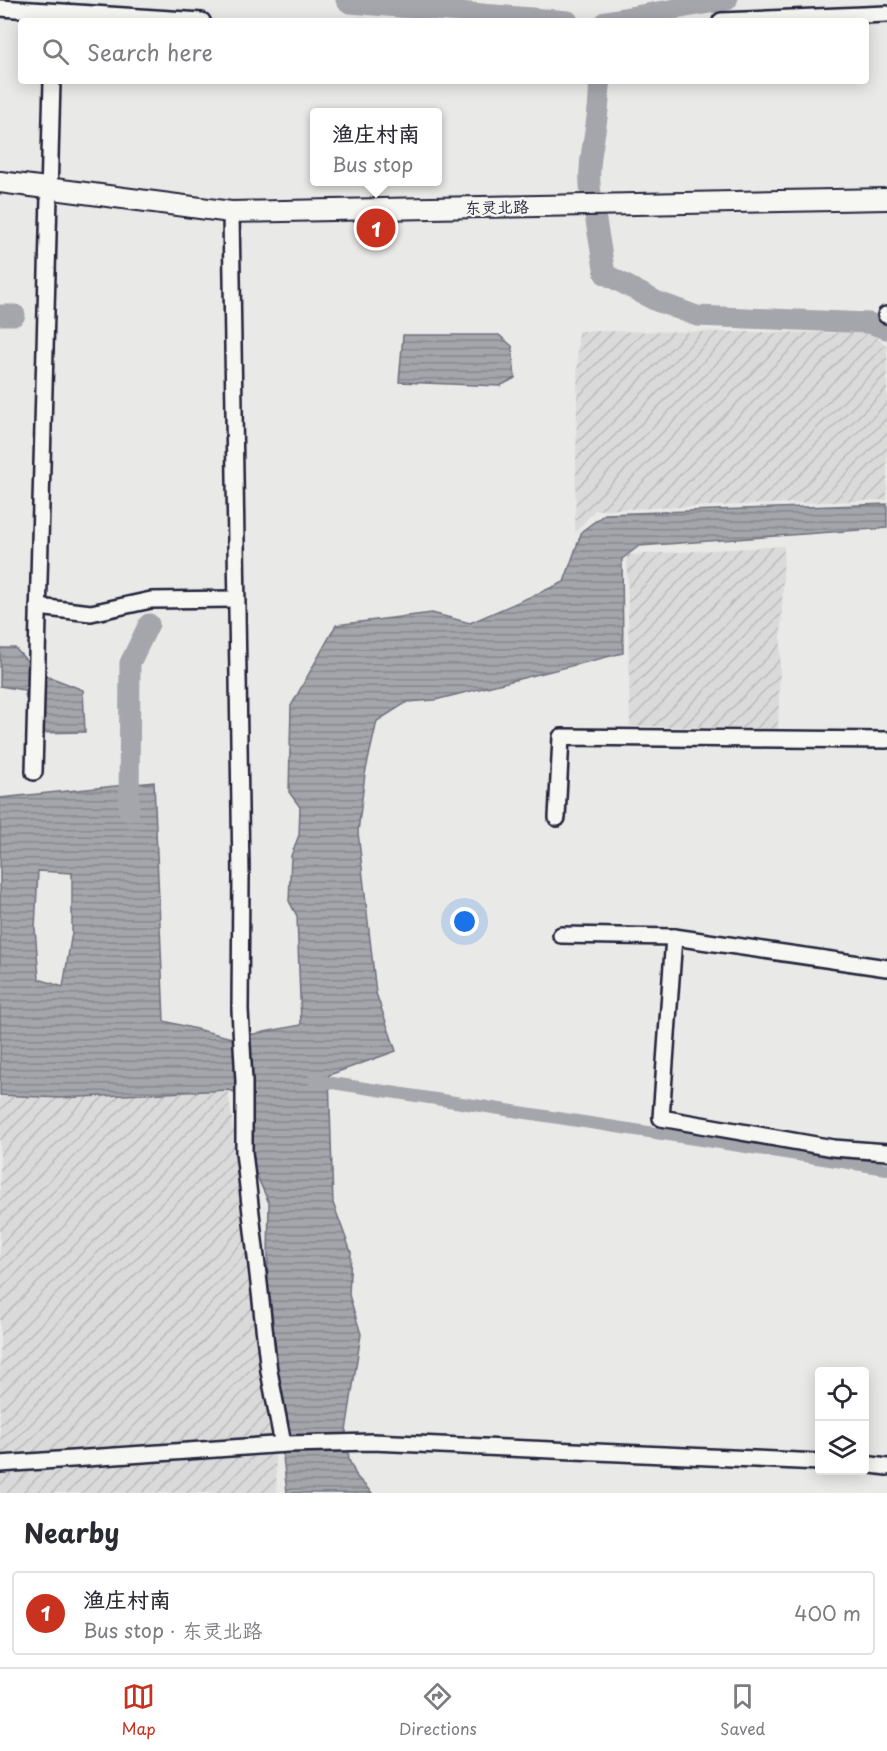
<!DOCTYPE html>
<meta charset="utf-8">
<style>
:root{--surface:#fff;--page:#f7f7f7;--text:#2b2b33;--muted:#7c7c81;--line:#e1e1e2;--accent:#c8321e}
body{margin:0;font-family:"Playpen Sans","LXGW WenKai TC",sans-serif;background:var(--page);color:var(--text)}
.controls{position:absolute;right:18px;bottom:18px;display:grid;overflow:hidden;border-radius:6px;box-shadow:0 3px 15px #0003}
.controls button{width:54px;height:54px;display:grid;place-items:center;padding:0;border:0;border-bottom:2px solid var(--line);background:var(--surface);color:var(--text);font:30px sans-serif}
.you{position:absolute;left:465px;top:922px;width:21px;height:21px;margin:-15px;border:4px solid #fff;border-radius:50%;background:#1a73e8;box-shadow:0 0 0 9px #1a73e833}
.badge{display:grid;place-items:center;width:39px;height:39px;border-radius:50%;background:var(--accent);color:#fff;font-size:20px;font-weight:700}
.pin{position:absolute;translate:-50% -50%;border:3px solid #fff;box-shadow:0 2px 6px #0006}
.popup{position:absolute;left:310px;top:108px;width:132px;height:78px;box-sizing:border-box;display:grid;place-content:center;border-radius:6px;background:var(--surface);filter:drop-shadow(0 2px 4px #0005);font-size:20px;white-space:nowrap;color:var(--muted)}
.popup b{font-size:22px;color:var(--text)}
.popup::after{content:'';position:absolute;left:50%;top:100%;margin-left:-12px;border:12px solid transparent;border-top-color:var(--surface)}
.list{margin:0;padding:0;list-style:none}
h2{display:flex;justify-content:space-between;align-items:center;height:78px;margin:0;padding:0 24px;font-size:26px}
h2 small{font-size:20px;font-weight:400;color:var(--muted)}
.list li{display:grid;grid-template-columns:39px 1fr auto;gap:18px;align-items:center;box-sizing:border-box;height:84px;margin:0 12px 12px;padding:0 12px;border:2px solid var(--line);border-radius:6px}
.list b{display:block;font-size:22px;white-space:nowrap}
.list p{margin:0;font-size:20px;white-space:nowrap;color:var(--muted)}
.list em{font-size:20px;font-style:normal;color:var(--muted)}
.icon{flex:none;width:33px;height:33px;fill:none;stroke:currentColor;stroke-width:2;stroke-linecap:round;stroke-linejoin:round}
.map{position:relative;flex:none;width:887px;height:1493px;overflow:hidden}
.search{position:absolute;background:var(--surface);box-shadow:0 3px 15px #0003;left:18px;right:18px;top:18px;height:66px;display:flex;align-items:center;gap:15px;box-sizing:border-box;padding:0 21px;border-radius:6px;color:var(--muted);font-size:22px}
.sheet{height:174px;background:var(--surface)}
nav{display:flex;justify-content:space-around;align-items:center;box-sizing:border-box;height:84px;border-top:2px solid var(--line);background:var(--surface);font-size:16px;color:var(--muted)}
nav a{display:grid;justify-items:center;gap:3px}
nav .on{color:var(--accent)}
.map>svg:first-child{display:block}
.industrial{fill:url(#industrial-furrows)}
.water{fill:url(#water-rules);stroke:#71717f;stroke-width:1.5;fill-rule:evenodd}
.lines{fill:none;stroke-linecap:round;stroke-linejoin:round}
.canal{stroke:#a5a5ac;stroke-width:12}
.river{stroke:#a5a5ac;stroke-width:21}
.minor-casing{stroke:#22223b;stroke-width:20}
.major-casing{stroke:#22223b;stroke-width:24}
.minor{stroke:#f6f6f2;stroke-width:15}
.major{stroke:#f6f6f2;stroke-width:20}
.labels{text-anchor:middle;stroke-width:4.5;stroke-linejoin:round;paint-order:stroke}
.street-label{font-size:16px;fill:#22223b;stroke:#f6f6f2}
</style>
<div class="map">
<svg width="887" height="1493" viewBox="0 0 887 1493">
<defs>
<pattern id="industrial-furrows" width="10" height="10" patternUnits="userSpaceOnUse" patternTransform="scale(1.5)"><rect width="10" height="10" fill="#dadada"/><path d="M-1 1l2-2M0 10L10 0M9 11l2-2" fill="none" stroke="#bbbbbc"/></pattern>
<pattern id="water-rules" width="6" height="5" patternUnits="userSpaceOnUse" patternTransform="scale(1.5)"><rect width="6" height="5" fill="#a5a5ac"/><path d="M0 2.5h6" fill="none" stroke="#86868d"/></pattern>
</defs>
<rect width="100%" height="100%" fill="#e9e9e7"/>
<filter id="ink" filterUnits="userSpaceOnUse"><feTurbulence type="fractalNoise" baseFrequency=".0167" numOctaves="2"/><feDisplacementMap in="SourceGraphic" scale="12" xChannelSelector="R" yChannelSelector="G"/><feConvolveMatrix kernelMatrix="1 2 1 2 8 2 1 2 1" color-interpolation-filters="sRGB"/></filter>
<g filter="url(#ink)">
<!-- industrial -->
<g class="industrial">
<polygon points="578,331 872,333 887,346 887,500 595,510 575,533"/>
<polygon points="784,546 778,729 630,726 627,555"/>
<polygon points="228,1090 273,1411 277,1493 0,1493 0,1095 60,1098"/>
</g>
<!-- water -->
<g class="water">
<polygon points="403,335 499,335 512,346 515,378 500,386 399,382"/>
<path d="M 887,504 L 887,528 L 639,546 L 622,559 L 623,653 L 435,700 L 407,702 L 377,721 L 365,774 L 358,832 L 376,993 L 396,1051 L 329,1075 L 333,1203 L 351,1252 L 349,1295 L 361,1334 L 346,1431 L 349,1460 L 357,1477 L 372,1493 L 287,1493 L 267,1310 L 269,1203 L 251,1163 L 251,1097 L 228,1090 L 60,1098 L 0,1095 L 0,798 L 154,782 L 164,1021 L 232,1038 L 301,1025 L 297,916 L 289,901 L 291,856 L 299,835 L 300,807 L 289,792 L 291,706 L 336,625 L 432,613 L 470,623 L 564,582 L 582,531 L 605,514 ZM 38,871 L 72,873 L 72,932 L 63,987 L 39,979 L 35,928 Z"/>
<polygon points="0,648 15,648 37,672 83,690 85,732 35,733 24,690 0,686"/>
</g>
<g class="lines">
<!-- canal -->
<polyline class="canal" points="313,1080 887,1169"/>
<!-- river -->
<g class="river">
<polyline points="346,0 350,3 568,21"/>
<polyline points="606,21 727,0"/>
<path d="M 591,194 C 585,157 602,119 599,81"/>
<polyline points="595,215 605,274 656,301 697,316 869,323 887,329"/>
<polyline points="0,315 15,315"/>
<polyline points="129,811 130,663 149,624"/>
</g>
<defs>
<g id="minor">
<polyline points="0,8 202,21"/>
<polyline points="721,21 887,14"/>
<polyline points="231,212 241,875 240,1010 244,1081 244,1152 269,1371 283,1444"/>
<polyline points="886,315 887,315"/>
<polyline points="38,607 91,613 151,600 236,599"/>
<polyline points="34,772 52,81"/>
<polyline points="557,818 561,737 887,740"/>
<polyline points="561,935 674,937 887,968"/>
<polyline points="674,937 661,1118 833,1148 887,1152"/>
<polyline points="0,1464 287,1444 373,1442 820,1462"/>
<polyline points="864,1464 887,1467"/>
</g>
<polyline id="major" points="0,182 231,212 887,199"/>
</defs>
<!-- minor casing -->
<use href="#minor" class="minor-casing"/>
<!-- major casing -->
<use href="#major" class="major-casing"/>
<!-- minor -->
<use href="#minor" class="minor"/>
<!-- major -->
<use href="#major" class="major"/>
</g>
</g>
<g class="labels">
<!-- street labels -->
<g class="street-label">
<text transform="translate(497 207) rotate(-1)" y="6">东灵北路</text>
</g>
</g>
</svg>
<div class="controls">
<button><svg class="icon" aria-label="locate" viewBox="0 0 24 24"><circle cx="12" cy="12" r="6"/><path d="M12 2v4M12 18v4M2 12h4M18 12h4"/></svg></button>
<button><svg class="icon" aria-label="layers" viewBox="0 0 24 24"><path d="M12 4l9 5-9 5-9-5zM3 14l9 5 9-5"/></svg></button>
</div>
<div class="you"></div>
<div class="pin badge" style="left:376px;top:228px">1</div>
<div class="popup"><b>渔庄村南</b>Bus stop</div>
<div class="search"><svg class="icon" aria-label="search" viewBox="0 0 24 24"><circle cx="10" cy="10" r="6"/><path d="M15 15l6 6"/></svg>Search here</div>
</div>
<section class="sheet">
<h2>Nearby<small></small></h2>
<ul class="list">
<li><span class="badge">1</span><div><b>渔庄村南</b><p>Bus stop · 东灵北路</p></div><em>400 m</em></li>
</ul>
</section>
<nav>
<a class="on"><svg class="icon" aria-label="map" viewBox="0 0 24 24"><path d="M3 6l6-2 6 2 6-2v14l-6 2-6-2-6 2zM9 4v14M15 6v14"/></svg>Map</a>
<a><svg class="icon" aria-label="directions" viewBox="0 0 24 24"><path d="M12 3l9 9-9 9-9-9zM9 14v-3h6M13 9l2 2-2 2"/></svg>Directions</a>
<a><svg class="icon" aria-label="saved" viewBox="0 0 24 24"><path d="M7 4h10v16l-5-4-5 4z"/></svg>Saved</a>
</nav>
